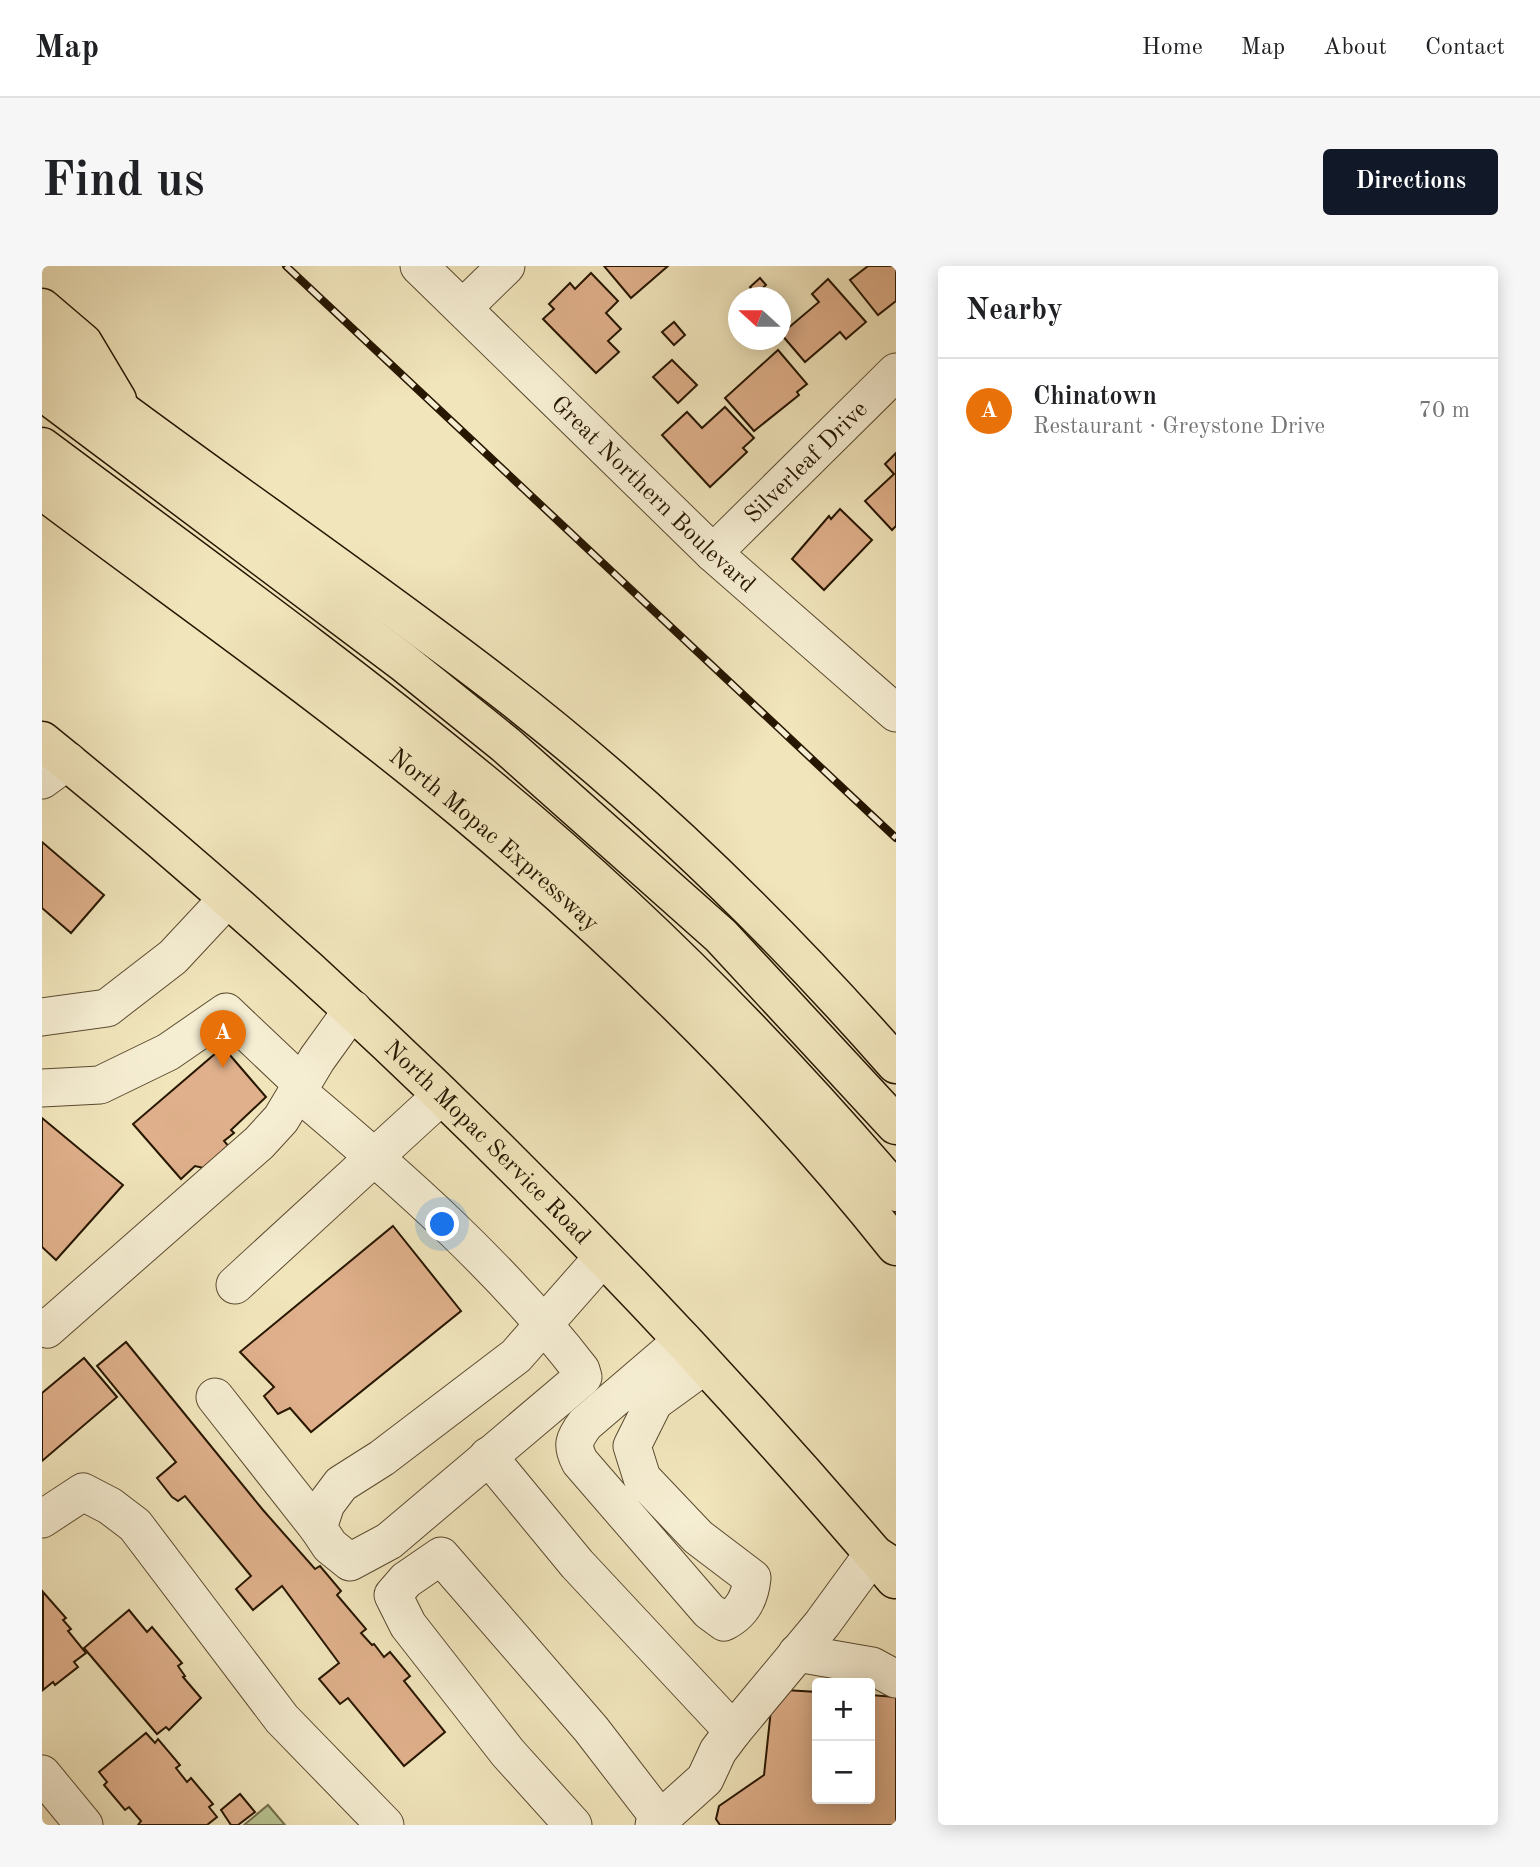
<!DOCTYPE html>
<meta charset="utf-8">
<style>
:root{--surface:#fff;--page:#f6f6f6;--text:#202124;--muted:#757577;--line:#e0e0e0;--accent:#111827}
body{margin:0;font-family:"Old Standard TT",serif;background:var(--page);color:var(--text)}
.controls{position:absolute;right:21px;bottom:21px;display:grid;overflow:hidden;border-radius:7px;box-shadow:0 4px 18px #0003}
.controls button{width:63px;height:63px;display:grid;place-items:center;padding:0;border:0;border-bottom:2px solid var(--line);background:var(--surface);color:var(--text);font:35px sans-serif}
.compass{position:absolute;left:686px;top:21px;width:63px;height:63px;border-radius:50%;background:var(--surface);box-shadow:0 4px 18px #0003;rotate:291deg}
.you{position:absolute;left:401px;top:959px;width:24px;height:24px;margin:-18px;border:5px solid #fff;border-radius:50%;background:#1a73e8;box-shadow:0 0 0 10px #1a73e833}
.badge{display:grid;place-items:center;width:46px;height:46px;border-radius:50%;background:var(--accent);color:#fff;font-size:23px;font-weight:700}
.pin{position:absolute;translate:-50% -58px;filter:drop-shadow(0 2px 4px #0008)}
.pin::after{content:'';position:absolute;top:37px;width:24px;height:21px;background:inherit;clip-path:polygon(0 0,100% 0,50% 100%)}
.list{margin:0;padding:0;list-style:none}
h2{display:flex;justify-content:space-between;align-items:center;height:91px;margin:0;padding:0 28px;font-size:30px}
h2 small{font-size:23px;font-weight:400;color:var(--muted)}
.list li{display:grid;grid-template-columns:46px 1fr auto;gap:21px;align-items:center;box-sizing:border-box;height:105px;padding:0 28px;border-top:2px solid var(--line)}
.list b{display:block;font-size:26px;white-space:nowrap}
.list p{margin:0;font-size:23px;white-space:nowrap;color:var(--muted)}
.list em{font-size:23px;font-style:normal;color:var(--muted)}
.map{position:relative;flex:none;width:854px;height:1559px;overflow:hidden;border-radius:7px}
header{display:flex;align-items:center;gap:42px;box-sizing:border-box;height:98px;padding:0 35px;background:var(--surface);border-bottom:2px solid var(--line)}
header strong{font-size:33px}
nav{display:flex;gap:38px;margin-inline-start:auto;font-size:24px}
.intro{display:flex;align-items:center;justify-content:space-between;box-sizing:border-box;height:168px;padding:0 42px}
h1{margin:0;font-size:49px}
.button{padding:18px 32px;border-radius:7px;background:var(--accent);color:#fff;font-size:24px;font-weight:700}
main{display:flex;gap:42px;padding:0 42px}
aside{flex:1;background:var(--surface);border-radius:7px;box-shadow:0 4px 18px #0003}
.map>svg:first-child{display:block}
.green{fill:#b8c592;stroke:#706e49;stroke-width:2}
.building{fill:#dfb08b;stroke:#271600;stroke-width:2}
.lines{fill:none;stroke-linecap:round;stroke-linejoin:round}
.minor-casing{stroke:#5a4a2f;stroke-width:39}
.major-casing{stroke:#271600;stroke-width:41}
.highway-casing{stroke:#271600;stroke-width:41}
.minor{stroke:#f6eed3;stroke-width:37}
.major{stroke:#f1e5bc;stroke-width:38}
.highway{stroke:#f1e5bc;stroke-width:38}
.rail-casing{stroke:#271600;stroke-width:8}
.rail{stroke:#f6eed3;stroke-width:5;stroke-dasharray:16;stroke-linecap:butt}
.labels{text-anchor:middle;stroke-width:7;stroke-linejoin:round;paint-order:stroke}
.street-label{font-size:24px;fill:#271600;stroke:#f6eed3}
</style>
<header>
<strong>Map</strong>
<nav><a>Home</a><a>Map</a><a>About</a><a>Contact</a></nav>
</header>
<div class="intro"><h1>Find us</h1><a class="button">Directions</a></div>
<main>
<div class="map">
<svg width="854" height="1559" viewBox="0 0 854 1559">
<rect width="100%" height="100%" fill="#f1e5bc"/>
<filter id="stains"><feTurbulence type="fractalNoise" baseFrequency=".00286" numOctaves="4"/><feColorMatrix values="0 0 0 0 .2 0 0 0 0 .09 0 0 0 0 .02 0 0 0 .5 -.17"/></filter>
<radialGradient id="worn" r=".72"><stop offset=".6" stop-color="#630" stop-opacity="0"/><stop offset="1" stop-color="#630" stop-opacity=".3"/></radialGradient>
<!-- green -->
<polygon class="green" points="226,1539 243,1559 202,1559"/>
<!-- building -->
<g class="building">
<polygon points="562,0 626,0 589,32"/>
<polygon points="826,0 854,0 854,35 836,49 808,14"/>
<polygon points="549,7 576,35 564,47 579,63 566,75 577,86 554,107 501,53 512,43 507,38 528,17 533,23"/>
<polygon points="718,12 724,19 714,28 708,21"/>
<polygon points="786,13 824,56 804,73 798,66 763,96 739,68 777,36 770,28"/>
<polygon points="632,56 643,69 632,79 620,66"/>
<polygon points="736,84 765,118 755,126 757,129 712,165 683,132"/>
<polygon points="630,94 655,119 636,137 611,111"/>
<polygon points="683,141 712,172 701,182 705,186 668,221 620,169 645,146 660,162"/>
<polygon points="854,187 854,260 850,264 823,235 852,208 843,198"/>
<polygon points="798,243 830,274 782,324 750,293 787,250 789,253"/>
<polygon points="0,576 62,629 29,667 0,642"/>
<polygon points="181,781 224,831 189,864 192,867 182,875 189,883 166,903 153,900 139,913 91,858"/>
<polygon points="0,852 81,919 14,994 0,981"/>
<polygon points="351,960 419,1045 269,1166 248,1142 236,1148 222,1130 232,1121 198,1086"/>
<polygon points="84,1076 221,1244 273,1303 278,1300 299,1325 295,1329 324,1363 319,1367 330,1379 332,1378 342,1391 348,1386 368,1410 362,1415 403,1466 362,1500 306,1432 298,1438 277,1413 297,1397 240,1320 211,1344 194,1323 209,1310 143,1230 136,1235 130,1231 115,1212 134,1196 55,1100"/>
<polygon points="42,1092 75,1131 0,1195 0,1127"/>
<polygon points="1,1326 24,1352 21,1354 29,1363 26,1365 44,1387 32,1396 36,1401 13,1419 11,1416 1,1424"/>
<polygon points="87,1344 105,1366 110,1361 140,1397 136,1400 143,1410 141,1411 159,1432 127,1464 124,1461 115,1468 42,1382"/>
<polygon points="743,1424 775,1426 775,1533 828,1533 828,1429 854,1431 854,1559 678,1559 674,1553 677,1540 722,1509 730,1434"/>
<polygon points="104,1467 113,1477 116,1473 138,1499 134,1502 145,1516 149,1512 171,1538 167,1541 175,1551 165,1559 96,1559 99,1555 87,1541 83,1544 62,1519 65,1516 57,1506"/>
<polygon points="198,1528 213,1546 196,1559 189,1559 179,1544"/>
</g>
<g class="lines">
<defs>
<g id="minor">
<path id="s1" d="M 377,0 L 671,287 L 854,447"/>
<polyline points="421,42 464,0"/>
<path id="s2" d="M 671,287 L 854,106"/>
<polyline points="0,514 26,495"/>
<polyline points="0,751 65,742 131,691 186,632"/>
<polyline points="0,822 58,819 126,786 184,746 260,818"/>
<path d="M 255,825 C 356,910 458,999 539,1104 L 541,1111 L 347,1275 L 308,1296 L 288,1280 L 276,1262 L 284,1238 L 299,1218 L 340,1192 L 474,1090 L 561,991"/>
<polyline points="193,1019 400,829"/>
<polyline points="0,1061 5,1063 217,877 239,853 275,793 311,743"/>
<path d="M 641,1074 L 543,1158 C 532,1173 529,1179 538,1196 L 667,1345 L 682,1356 C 700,1347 708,1332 710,1312 L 656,1271 L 600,1212 L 590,1180 L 612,1136 L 663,1099"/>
<polyline points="173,1131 276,1262"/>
<polyline points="446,1190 535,1298 691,1465"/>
<polyline points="0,1253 41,1226 68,1240 93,1259 240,1453 343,1559"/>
<polyline points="755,1387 830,1400 854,1413"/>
<polyline points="0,1508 42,1559"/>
<polyline points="531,1559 466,1487 366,1359 351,1329 364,1314 399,1290 549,1463 619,1554"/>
<polyline points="612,1559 663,1513 676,1485 691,1465 780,1358 831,1288"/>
</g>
<g id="major">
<path id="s3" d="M 0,475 C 310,726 595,1009 853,1313"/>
</g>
<g id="highway">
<polyline points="0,42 41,77 75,134"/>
<path d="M 0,85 C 148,199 304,303 452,417 C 598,529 733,660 854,798"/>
<polyline points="0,125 361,396 464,479 679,670 854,859"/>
<path d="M 0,181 C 146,290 295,397 436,513 C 588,637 727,777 854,926"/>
<path id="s4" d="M 0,224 C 141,330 286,431 421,544 C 578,675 727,820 854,980"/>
<polyline points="831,1288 854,1303"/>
</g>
</defs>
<!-- minor casing -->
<use href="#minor" class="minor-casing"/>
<!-- major casing -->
<use href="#major" class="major-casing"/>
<!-- highway casing -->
<use href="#highway" class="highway-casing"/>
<!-- minor -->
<use href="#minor" class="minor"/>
<!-- major -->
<use href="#major" class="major"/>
<!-- highway -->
<use href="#highway" class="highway"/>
<defs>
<polyline id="rail" points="244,0 854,572"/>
</defs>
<!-- rail casing -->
<use href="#rail" class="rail-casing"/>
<!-- rail -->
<use href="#rail" class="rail"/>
</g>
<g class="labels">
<!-- street labels -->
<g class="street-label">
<text dy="8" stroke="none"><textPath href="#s2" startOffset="130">Silverleaf Drive</textPath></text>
<text dy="8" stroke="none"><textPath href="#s1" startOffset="327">Great Northern Boulevard</textPath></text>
<text dy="8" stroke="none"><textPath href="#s4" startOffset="572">North Mopac Expressway</textPath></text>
<text dy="8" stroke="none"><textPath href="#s3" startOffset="600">North Mopac Service Road</textPath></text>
</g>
</g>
<rect width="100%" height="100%" filter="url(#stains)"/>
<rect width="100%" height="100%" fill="url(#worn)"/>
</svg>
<div class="controls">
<button>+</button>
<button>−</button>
</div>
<svg class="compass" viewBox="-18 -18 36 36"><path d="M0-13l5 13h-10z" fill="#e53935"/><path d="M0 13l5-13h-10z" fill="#757577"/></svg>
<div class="you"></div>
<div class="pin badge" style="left:181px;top:802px;background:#e8710a">A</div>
</div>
<aside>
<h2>Nearby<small></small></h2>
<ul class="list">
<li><span class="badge" style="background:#e8710a">A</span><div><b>Chinatown</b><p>Restaurant · Greystone Drive</p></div><em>70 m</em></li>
</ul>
</aside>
</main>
